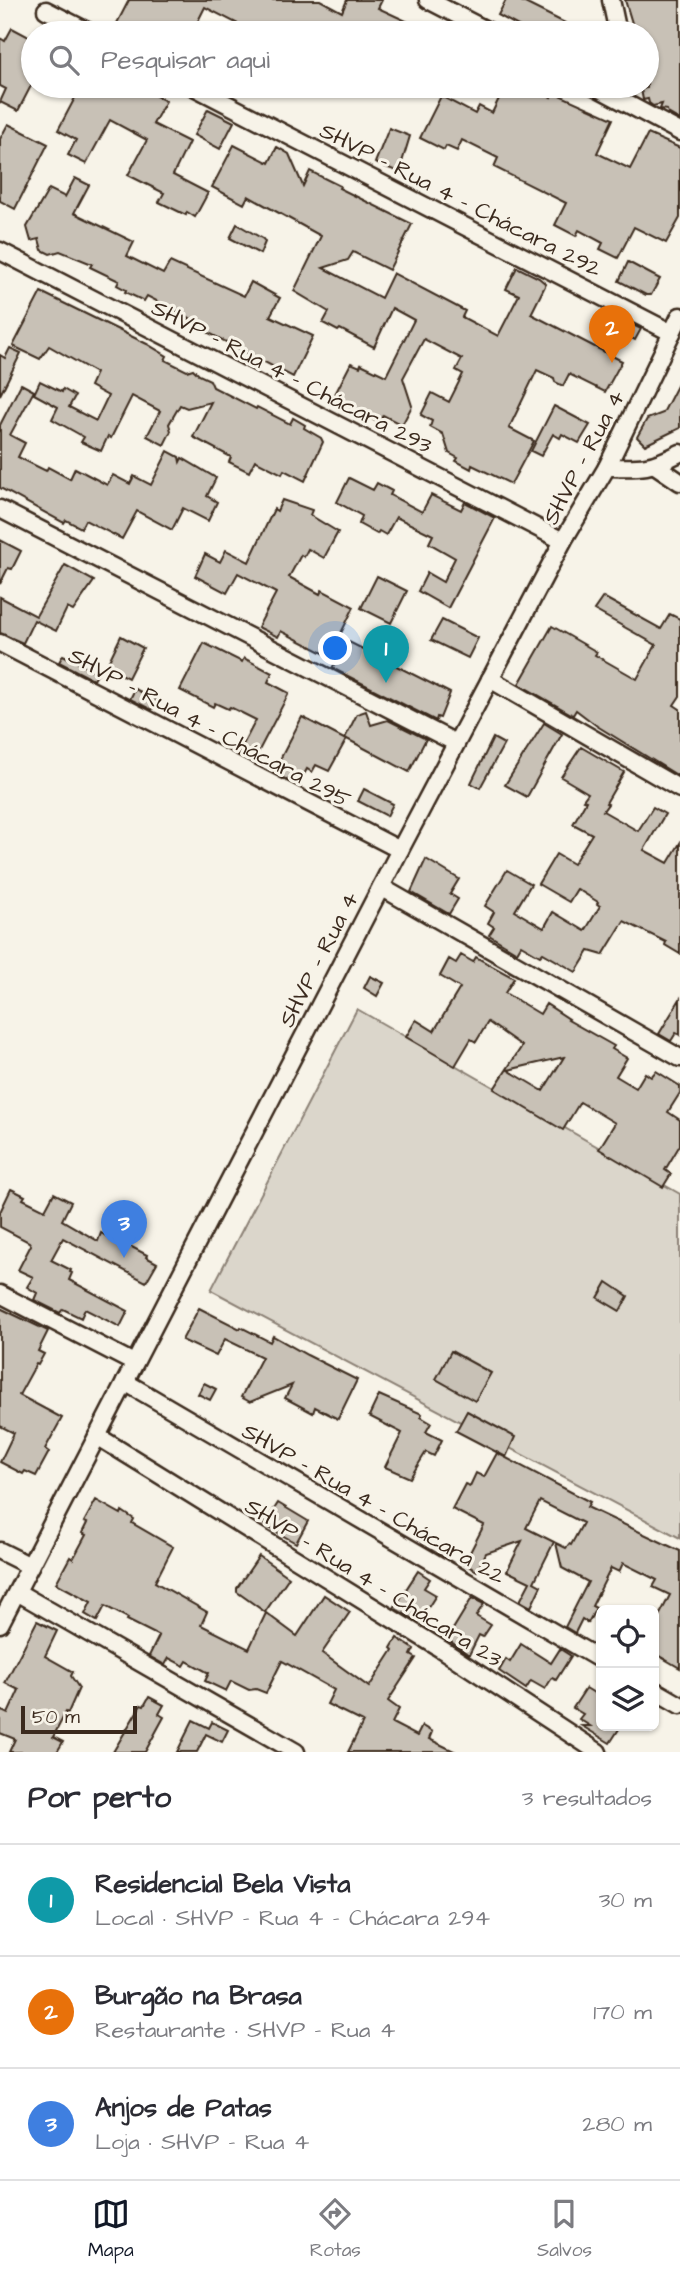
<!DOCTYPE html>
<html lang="pt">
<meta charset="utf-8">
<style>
:root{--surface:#fff;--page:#f7f7f7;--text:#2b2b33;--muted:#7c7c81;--line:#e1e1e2;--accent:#111827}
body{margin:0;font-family:"Architects Daughter",sans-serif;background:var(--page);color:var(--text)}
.controls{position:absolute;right:21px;bottom:21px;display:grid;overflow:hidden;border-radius:10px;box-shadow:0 2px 5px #0004}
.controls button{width:63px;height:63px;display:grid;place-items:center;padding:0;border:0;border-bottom:2px solid var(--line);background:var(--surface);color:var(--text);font:35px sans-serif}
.scale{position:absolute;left:21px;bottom:18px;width:116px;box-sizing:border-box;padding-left:7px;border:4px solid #3b2a1e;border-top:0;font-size:19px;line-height:24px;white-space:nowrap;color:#3b2a1e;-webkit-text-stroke:5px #f7f3e8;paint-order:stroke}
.you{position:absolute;left:336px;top:649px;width:24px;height:24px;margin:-18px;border:5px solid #fff;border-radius:50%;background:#1a73e8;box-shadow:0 0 0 10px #1a73e833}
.badge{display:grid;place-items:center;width:46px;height:46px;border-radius:50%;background:var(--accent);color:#fff;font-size:23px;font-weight:700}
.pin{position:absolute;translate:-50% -58px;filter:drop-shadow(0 2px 4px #0008)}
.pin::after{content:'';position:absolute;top:37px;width:24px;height:21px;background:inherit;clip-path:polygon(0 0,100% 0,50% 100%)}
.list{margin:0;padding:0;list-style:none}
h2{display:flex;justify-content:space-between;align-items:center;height:91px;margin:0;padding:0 28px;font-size:30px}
h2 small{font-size:23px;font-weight:400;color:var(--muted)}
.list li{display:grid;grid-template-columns:46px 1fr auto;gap:21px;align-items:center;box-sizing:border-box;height:112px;padding:0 28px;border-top:2px solid var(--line)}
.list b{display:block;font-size:26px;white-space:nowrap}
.list p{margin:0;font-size:23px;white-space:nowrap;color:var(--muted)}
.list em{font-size:23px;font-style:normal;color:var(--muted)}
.icon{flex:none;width:38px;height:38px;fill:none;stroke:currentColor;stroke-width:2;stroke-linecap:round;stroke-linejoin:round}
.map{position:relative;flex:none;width:680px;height:1752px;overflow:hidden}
.search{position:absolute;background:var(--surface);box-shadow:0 2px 5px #0004;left:21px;right:21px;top:21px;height:77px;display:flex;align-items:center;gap:18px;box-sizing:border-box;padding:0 24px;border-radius:38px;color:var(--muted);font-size:26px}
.sheet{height:427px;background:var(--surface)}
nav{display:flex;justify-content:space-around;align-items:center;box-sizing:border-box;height:98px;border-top:2px solid var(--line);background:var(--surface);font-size:19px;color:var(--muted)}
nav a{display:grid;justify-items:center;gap:4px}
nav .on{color:var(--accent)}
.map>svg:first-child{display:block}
.green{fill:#dbd6cb;stroke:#8b8074;stroke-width:2}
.building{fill:#c8c1b6;stroke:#3b2a1e;stroke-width:2;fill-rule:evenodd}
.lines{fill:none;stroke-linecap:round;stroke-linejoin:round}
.minor-casing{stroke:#3b2a1e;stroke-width:21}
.minor{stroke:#f7f3e8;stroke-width:16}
.labels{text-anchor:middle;stroke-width:6;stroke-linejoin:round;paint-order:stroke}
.street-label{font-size:23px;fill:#3b2a1e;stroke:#f7f3e8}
</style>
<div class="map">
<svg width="680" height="1752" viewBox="0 0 680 1752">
<rect width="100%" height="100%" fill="#f7f3e8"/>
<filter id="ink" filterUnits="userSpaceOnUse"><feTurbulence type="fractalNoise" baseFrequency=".0143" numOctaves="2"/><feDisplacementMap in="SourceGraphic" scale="14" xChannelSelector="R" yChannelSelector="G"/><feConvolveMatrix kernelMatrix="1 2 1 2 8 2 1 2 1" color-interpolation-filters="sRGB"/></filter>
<g filter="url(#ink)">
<!-- green -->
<polygon class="green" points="357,1009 680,1194 680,1538 211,1290"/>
<!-- building -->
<g class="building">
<polygon points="129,0 320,0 342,12 347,0 382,0 378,8 432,33 245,33 248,29 205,7 196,25 193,23 187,33 133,33 116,25"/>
<polygon points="506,0 519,0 585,33 517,33 520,27 498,15"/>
<polygon points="625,0 680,0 680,120 668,113 667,110 660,109 662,104 653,106 649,103 648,99 643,100 641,89 647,88 647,33 635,33"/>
<polygon points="12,28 33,39 33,82 18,111 0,102 6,89 0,86 0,38 5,41"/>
<polygon points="58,86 92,86 102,91 105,86 147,86 158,92 156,96 166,101 153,124 189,142 173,175 208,193 195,217 187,212 186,215 159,202 164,193 128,175 147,140 110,120 86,164 68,155 76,140 58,130 76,96"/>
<polygon points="505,86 530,86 551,97 553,92 613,119 597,153 630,169 648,134 680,148 680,218 666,243 634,227 618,258 600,249 603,243 579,230 576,236 555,225 566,203 494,167 498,158 462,140 457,151 446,146 444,150 420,138 441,96 475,114 479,106 492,113"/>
<polygon points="208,109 234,122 220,149 194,135"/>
<polygon points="8,124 48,144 15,209 0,201 0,139"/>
<polygon points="389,128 410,136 399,172 375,163"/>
<polygon points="234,145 269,163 277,147 289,154 303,186 310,171 340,186 339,188 412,224 389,270 353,252 348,260 323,268 381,298 393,273 465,311 462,317 498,336 519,295 506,289 517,267 539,278 546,284 531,314 622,361 605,392 569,374 563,386 555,382 554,378 537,370 509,428 534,441 511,484 472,465 471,469 456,461 458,458 449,453 443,434 430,427 432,421 421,415 432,393 449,402 463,374 456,370 462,359 424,339 403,378 412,406 402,425 383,415 379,423 333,398 351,363 360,367 361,364 386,376 414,320 392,308 374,347 340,329 338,331 323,323 329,312 294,291 321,236 248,196 244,204 212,187"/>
<polygon points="75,178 89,185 74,213 134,242 127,256 163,274 170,262 244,296 251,282 280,298 270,316 313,336 293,377 188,322 190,318 147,296 144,301 125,292 126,290 117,285 119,281 90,267 92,264 60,251 50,254 42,250 39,239 31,241 27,227 49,189 65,197"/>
<polygon points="237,224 263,239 265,242 260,254 230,238"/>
<polygon points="628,262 660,279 651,295 646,295 619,281"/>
<polygon points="41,292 147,344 167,356 165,360 187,371 193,369 199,375 210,380 213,387 256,409 257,407 290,424 293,418 305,425 304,428 321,438 323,442 305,481 284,470 282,474 255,460 249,472 229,462 231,457 193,437 211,402 187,408 180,405 169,424 171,431 164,445 147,436 160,411 132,396 111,438 108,436 101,451 81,442 84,437 52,419 58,407 34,394 40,381 62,392 63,389 75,396 69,407 96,421 108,396 90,386 96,373 49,346 40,359 13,346"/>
<polygon points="627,322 641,329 635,340 621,333"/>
<polygon points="10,348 21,353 0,395 0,355 5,358"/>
<polygon points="680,380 680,428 645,445 637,437 647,419 663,413"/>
<polygon points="21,384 34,391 10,435 25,443 18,457 46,471 48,467 70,479 75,468 107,485 113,475 130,484 134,476 151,485 168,451 179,457 180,462 182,458 216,478 207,496 217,502 208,521 183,508 172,530 137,511 122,539 85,520 81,528 66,520 64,523 0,488 0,425"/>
<polygon points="554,406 590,425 579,443 562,434 560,438 553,434 541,456 531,451"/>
<polygon points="349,478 373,490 377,483 392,491 390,495 422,512 431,495 461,510 465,502 495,518 448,608 418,591 427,573 443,582 455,558 429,543 433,535 396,517 386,535 379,531 377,534 359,524 362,516 337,502"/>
<polygon points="282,500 312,510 310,515 338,532 324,558 308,549 304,557 301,555 289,577 320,594 322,590 354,607 339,637 450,693 440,718 437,717 436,721 332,668 337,660 281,631 278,637 258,627 276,593 238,573 227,593 195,576 205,554 220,562 226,550 249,562 274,509 277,511"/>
<polygon points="0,540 21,551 12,569 8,568 0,584"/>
<polygon points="65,565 94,581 73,611 67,608 56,631 34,620 23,643 0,633 0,597 36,616"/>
<polygon points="377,576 407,591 391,623 361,608"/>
<polygon points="603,597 661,629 670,614 680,619 680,696 674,705 680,709 680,777 597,726 576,710 573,715 519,684 552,626 597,652 595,655 637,679 656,645 594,610"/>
<polygon points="442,620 478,638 468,658 431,640"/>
<polygon points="121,636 143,648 128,678 106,667"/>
<polygon points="204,643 242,662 244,658 272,673 268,682 289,693 253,762 238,754 256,720 230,707 228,709 215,703 213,707 180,690"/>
<polygon points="63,655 98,673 94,680 59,662"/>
<polygon points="135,689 157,700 152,710 130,699"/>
<polygon points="366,711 371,725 388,720 426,739 409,772 345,738 357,714"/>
<polygon points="302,717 346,740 329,771 316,765 312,772 307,769 302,778 293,773 289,781 273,773"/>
<polygon points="544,723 562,734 527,797 505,785"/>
<polygon points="493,738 504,744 480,788 471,783"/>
<polygon points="581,747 624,772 606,803 608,804 603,811 638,831 653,807 665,814 644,850 668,863 680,843 680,954 665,945 666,942 624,921 603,955 589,951 576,972 543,953 540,956 521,945 517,952 489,935 494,927 488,923 494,912 485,906 507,870 531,884 515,911 544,928 553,912 585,931 600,906 597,904 598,902 577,889 569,902 538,884 556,854 573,864 592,834 573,824 586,801 583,800 588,793 561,777"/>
<polygon points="364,789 393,804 387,816 358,801"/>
<polygon points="426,859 459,879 450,894 458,899 449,914 411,892"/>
<path d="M 461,955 L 473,962 L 476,957 L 514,978 L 505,993 L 540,1014 L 546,1004 L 569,1019 L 568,1020 L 614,1046 L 612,1049 L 627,1058 L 616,1076 L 636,1088 L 645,1073 L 651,1077 L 656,1071 L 680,1086 L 680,1093 L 668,1112 L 680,1120 L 680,1145 L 665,1170 L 671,1174 L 663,1187 L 599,1149 L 615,1123 L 580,1102 L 563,1130 L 494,1089 L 522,1046 L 488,1022 L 476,1042 L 471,1039 L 455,1066 L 406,1037 L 416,1020 L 434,1031 L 460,988 L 440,976 L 449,959 L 456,963 ZM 564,1057 L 543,1091 L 508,1070 Z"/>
<polygon points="370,976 384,983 377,996 364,988"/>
<polygon points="680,999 680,1035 676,1033 671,1041 659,1034"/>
<polygon points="11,1189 25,1196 23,1199 45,1210 54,1193 71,1202 62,1220 98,1241 101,1233 110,1238 111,1236 147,1255 146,1257 157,1263 146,1282 63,1238 51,1260 71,1270 70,1272 72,1273 69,1280 128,1311 120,1327 85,1309 81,1318 63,1309 60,1313 34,1300 37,1293 27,1287 33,1277 18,1270 31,1245 29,1242 0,1227 0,1212"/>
<polygon points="607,1282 628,1296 620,1311 598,1298"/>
<polygon points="0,1308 48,1331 38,1351 44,1354 38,1365 36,1364 19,1395 62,1418 45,1449 49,1452 36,1476 25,1471 23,1474 0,1462 14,1433 0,1426"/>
<polygon points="199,1308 240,1329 241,1327 270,1342 273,1336 307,1355 357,1380 338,1419 315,1407 313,1413 285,1398 292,1385 250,1402 241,1397 262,1357 225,1339 216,1356 182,1340"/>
<polygon points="451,1351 491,1373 475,1401 436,1379"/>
<polygon points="204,1383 216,1389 210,1400 198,1394"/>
<polygon points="379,1395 422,1414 421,1417 431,1423 426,1432 442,1440 434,1456 426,1452 410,1478 385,1467 402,1433 369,1416"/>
<polygon points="467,1411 515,1437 506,1457 456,1431"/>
<polygon points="497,1453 590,1502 587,1507 680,1551 680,1668 654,1653 654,1626 670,1595 653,1587 657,1580 623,1563 619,1572 611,1568 592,1606 596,1608 588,1623 582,1619 575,1633 565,1627 588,1582 562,1568 556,1543 566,1548 569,1544 571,1545 583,1523 540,1501 526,1528 554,1542 534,1582 541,1586 531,1607 520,1601 530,1582 507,1571 522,1541 486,1553 477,1571 464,1564 484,1525 452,1509 465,1484 470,1486 476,1473 484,1477"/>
<polygon points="96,1500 121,1514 122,1511 134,1519 132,1523 173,1547 155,1582 207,1612 201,1625 249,1649 266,1613 297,1636 324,1595 350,1612 322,1653 369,1687 393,1650 391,1648 397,1638 414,1649 411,1655 416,1658 388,1701 399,1709 392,1723 417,1736 422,1726 432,1732 429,1739 456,1752 348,1752 363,1722 327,1704 334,1690 282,1661 266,1693 256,1689 249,1690 231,1681 226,1691 205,1681 209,1673 187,1661 184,1666 169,1658 165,1665 149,1656 159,1636 127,1620 128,1618 105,1606 97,1621 85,1614 91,1602 56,1583 70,1557 73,1559 86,1535 82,1533 87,1523 84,1522"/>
<polygon points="278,1503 308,1521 296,1543 264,1525"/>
<polygon points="259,1556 289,1577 265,1612 237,1592 237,1588"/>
<polygon points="418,1571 430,1579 424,1588 436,1595 419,1622 394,1608"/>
<polygon points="472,1598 484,1604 476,1616 491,1625 483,1637 479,1635 469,1655 447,1639"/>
<polygon points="37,1621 57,1631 45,1656 73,1672 71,1676 79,1688 68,1713 66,1712 53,1737 63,1742 57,1752 9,1752 15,1739 0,1733 0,1710 8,1714 19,1690 5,1683"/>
<polygon points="521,1644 551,1663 560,1649 571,1656 556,1680 552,1678 545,1689 531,1681 526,1689 499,1671 506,1659 510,1662"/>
<polygon points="586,1688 601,1697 601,1726 621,1726 610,1743 582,1726 590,1726 579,1719 583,1714 573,1708"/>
<polygon points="149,1697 164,1705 159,1714 164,1717 145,1752 113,1752 141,1705 144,1706"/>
<polygon points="193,1720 209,1728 212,1722 228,1730 222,1742 206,1734 197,1752 177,1752"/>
</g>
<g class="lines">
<defs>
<g id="minor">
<polyline points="428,0 492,33"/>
<polyline points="611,0 618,33"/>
<polyline points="46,10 91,33"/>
<polyline points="192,86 672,333"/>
<polyline points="594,86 680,132"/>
<polyline points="0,251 563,541"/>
<polyline points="655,465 680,482"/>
<path d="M 607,467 C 641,468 649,469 680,453"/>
<polyline points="0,509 456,743"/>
<polyline points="0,643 400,850"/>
<polyline points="490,679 680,789"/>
<polyline points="381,887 680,1058"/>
<polyline points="0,1294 134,1363"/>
<polyline points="125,1382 601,1660"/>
<polyline points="97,1436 441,1649 598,1752"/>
<polyline points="0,1551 30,1566"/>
<polyline points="17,1592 296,1752"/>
<polyline points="0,1624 400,850 563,541 607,467 680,316"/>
<polyline points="654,1690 680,1705"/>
</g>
</defs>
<!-- minor casing -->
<use href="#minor" class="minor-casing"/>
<!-- minor -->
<use href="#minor" class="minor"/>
</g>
</g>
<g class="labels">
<!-- street labels -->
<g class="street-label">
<text transform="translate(461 199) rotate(27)" y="8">SHVP - Rua 4 - Chácara 292</text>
<text transform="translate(292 376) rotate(27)" y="8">SHVP - Rua 4 - Chácara 293</text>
<text transform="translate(583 457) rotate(-62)" y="8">SHVP - Rua 4</text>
<text transform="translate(210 727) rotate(28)" y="8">SHVP - Rua 4 - Chácara 295</text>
<text transform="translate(318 959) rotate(-63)" y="8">SHVP - Rua 4</text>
<text transform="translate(374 1503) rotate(30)" y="8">SHVP - Rua 4 - Chácara 22</text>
<text transform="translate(374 1582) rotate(32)" y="8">SHVP - Rua 4 - Chácara 23</text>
</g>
</g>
</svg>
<div class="controls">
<button><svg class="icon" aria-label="locate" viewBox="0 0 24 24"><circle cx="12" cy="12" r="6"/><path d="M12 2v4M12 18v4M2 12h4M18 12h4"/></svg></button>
<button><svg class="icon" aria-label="layers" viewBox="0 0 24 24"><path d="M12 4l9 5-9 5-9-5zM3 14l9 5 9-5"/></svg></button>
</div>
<div class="scale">50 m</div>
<div class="you"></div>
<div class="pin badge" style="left:386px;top:683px;background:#0f9aa8">1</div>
<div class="pin badge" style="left:612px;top:363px;background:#e8710a">2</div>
<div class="pin badge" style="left:124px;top:1258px;background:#3f7fe0">3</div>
<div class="search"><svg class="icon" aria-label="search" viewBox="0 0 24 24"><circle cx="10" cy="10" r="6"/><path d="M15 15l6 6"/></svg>Pesquisar aqui</div>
</div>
<section class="sheet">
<h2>Por perto<small>3 resultados</small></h2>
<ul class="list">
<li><span class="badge" style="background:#0f9aa8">1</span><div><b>Residencial Bela Vista</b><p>Local · SHVP - Rua 4 - Chácara 294</p></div><em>30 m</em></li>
<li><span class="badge" style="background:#e8710a">2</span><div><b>Burgão na Brasa</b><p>Restaurante · SHVP - Rua 4</p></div><em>170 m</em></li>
<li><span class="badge" style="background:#3f7fe0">3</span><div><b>Anjos de Patas</b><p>Loja · SHVP - Rua 4</p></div><em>280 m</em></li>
</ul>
</section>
<nav>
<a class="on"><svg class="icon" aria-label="map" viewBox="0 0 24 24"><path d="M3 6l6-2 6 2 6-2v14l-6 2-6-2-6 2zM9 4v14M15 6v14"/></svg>Mapa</a>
<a><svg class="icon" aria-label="directions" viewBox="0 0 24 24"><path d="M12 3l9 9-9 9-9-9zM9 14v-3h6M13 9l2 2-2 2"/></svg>Rotas</a>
<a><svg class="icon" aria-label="saved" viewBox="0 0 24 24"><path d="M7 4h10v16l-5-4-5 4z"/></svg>Salvos</a>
</nav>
